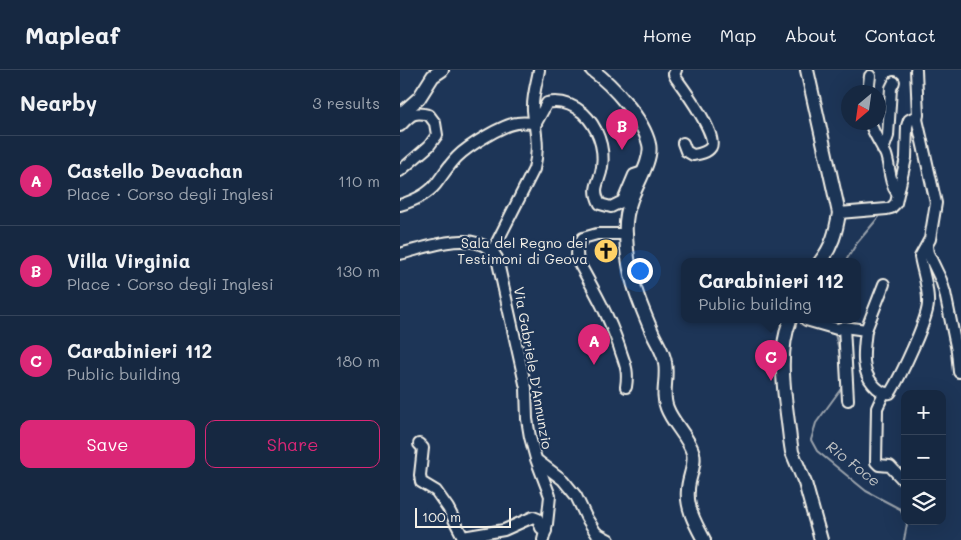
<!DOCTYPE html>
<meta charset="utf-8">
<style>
:root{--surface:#162841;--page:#23344c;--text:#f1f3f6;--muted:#9ea6b1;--line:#35445a;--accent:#db2777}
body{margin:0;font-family:Mali,sans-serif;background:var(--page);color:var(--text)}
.controls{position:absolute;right:15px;bottom:15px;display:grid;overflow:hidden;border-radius:10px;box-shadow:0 5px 20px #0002}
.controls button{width:45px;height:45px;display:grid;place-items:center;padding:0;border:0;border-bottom:1px solid var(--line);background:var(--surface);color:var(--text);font:25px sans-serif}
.compass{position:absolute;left:441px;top:15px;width:45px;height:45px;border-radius:50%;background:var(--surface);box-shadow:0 5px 20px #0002;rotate:209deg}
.scale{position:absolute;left:15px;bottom:12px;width:96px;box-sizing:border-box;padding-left:5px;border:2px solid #f4f1e8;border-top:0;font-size:14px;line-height:18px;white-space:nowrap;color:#f4f1e8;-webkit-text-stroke:4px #1d3557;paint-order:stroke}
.you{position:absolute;left:239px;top:200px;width:18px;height:18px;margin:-12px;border:4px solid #fff;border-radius:50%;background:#1a73e8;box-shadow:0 0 0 8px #1a73e833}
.badge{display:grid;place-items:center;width:32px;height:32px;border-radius:50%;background:var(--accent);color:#fff;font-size:16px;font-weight:700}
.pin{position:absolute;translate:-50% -41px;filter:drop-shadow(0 1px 2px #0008)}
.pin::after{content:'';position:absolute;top:26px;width:18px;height:15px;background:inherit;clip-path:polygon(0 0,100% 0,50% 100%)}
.popup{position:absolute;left:281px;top:188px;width:180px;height:65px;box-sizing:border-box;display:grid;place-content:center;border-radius:10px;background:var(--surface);filter:drop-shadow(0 1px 4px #0005);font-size:16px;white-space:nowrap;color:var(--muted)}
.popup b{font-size:19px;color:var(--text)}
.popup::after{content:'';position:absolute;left:50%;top:100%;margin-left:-10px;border:10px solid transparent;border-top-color:var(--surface)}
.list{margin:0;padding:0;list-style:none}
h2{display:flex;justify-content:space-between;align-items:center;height:65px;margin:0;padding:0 20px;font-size:21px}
h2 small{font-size:16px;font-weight:400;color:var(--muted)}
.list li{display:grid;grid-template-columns:32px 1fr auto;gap:15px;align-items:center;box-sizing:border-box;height:90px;padding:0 20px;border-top:1px solid var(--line)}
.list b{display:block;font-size:19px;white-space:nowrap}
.list p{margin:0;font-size:16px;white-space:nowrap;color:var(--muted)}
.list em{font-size:16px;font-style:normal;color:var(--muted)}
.actions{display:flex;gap:10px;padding:15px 20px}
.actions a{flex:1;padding:11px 0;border:1px solid var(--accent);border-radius:10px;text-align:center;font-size:18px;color:var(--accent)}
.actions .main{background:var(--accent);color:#fff}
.icon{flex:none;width:28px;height:28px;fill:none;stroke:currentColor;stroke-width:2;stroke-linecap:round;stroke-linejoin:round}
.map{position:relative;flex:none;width:561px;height:470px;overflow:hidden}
header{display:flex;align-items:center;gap:30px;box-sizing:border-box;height:70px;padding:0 25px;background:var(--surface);border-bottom:1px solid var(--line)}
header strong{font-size:24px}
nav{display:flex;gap:28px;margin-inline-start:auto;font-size:18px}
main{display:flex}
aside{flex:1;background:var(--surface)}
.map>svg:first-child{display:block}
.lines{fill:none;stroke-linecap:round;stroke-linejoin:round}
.stream{stroke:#9aa2ab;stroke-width:2}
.minor-casing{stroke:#f4f1e8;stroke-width:14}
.major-casing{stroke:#f4f1e8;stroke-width:16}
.minor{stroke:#1d3557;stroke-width:10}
.major{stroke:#1d3557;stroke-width:12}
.labels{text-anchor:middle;stroke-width:4.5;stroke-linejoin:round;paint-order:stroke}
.poi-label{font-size:14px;fill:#f4f1e8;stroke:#1d3557;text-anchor:end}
.street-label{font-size:14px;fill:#f4f1e8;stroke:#1d3557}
.water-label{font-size:15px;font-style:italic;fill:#c0c3c4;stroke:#1d3557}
</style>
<header>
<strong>Mapleaf</strong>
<nav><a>Home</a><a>Map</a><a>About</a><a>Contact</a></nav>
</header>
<main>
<aside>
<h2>Nearby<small>3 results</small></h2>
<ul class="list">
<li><span class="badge">A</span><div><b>Castello Devachan</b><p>Place · Corso degli Inglesi</p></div><em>110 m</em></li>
<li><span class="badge">B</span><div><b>Villa Virginia</b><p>Place · Corso degli Inglesi</p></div><em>130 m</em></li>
<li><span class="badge">C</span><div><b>Carabinieri 112</b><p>Public building</p></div><em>180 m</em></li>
</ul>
<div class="actions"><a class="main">Save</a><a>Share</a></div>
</aside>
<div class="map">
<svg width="561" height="470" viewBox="0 0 561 470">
<rect width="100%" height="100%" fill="#1d3557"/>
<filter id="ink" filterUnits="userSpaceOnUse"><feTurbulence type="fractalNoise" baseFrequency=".02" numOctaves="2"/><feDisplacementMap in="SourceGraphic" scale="10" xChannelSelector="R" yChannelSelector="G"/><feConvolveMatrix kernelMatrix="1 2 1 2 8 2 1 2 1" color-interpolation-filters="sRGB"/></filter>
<g filter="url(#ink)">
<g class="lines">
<!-- stream -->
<g class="stream">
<polyline points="445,192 457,173 478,148"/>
<polyline points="435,264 441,288"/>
<polyline points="443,316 416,353 411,370 417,381 466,421 500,439 505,449"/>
<polyline points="504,470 507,454 506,451"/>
</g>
<defs>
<g id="minor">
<path d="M 276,0 L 274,4 L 276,8 C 284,19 318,65 311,77 C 307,83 299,84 293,85 L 286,81 L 283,73"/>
<polyline points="516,0 518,45 517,49"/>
<polyline points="468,22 470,6"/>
<path d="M 470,52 C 474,66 481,73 486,85 C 490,97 489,112 497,123"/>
<path d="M 136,53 L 147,33 C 161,30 172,34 183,43 C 197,56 205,77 202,97 C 200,113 191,117 200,134 L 211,137 L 223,131 L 234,105 L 243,102"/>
<path d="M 0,56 C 11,45 13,41 29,45 L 35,53 L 37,65 L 29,76 L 0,101"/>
<polyline points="483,80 488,66 491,18 494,12"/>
<path d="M 0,135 C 13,131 27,125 36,114 C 43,105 49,95 57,87 C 68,76 102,55 117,53 C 123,52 130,53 136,53"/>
<path d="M 226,164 L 197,164 L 183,168 C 177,177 176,182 178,191 C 194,220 208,244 219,276 C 224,293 229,298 226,317"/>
<polyline points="527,177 528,183 541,210 545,223 557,281 559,302"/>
<path d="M 92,182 L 134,99 C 140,75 135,63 133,40 C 132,27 137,12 139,0"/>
<path d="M 0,184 C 25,178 67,161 89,179 C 92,181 95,185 97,188 L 126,318 L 127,349 L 130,367 L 136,389 L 150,426 L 147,454 L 143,470"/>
<path d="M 406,250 L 437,259 L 444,257 L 466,260 C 464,279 460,299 473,314 C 478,320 483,324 490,323 L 492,320 C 502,303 527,251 528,234 C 529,218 523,203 520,187 L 530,169 L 536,133 L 517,49 L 513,48 L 509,50 L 507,56 L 506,88 L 496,133 L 491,138 L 487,139 L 439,143"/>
<polyline points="444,257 448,330"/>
<polyline points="466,260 484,214"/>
<polyline points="484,323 477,338 476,392 479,395 490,396 505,412"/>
<polyline points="19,374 23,378 20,405 21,412 36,421 48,438 63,467 104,460 133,447 138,449 141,458 146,461"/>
<polyline points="138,391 163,410 176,426 186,447 196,463 209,470"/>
</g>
<g id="major">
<path d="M 192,0 C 213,15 243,49 249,74 C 253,89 236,115 231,130 C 227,141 225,152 226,164 C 227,203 237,227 252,262 C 256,272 264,282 265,293 C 268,308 261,324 267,338 C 273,354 288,366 293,383 C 296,396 288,408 288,420 C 286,438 296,455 304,470"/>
<path d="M 407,0 L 439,143 C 436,162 432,177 420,192"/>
<polyline points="0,45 19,28 33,6 42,0"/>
<path d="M 390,250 C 376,287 386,330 390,369 L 392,382 L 405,413 L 421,470"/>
</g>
</defs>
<!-- minor casing -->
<use href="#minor" class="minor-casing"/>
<!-- major casing -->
<use href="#major" class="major-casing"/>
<!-- minor -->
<use href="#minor" class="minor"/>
<!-- major -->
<use href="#major" class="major"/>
</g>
</g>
<!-- icons -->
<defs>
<symbol id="church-disc" viewBox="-11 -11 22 22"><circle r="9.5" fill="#ffd166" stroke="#1d3557"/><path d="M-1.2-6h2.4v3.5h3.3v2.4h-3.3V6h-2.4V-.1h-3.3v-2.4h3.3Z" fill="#111"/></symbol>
</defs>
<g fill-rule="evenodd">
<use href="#church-disc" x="192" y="167" width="28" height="28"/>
</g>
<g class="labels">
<!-- poi labels -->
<g class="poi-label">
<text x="188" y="178">Sala del Regno dei<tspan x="188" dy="16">Testimoni di Geova</tspan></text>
</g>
<!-- street labels -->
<g class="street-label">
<text transform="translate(133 298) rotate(80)" y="5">Via Gabriele D'Annunzio</text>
</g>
<!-- water labels -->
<g class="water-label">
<text transform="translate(453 394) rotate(38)" y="5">Rio Foce</text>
</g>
</g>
</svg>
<div class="controls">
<button>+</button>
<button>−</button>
<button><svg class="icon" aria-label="layers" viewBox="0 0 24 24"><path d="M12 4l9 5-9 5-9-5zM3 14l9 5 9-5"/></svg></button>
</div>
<svg class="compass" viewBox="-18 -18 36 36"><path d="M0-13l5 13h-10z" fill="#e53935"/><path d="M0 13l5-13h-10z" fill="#9ea6b1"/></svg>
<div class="scale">100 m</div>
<div class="you"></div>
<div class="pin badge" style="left:194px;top:295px">A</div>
<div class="pin badge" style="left:222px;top:80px">B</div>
<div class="pin badge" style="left:371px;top:311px">C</div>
<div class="popup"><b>Carabinieri 112</b>Public building</div>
</div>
</main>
